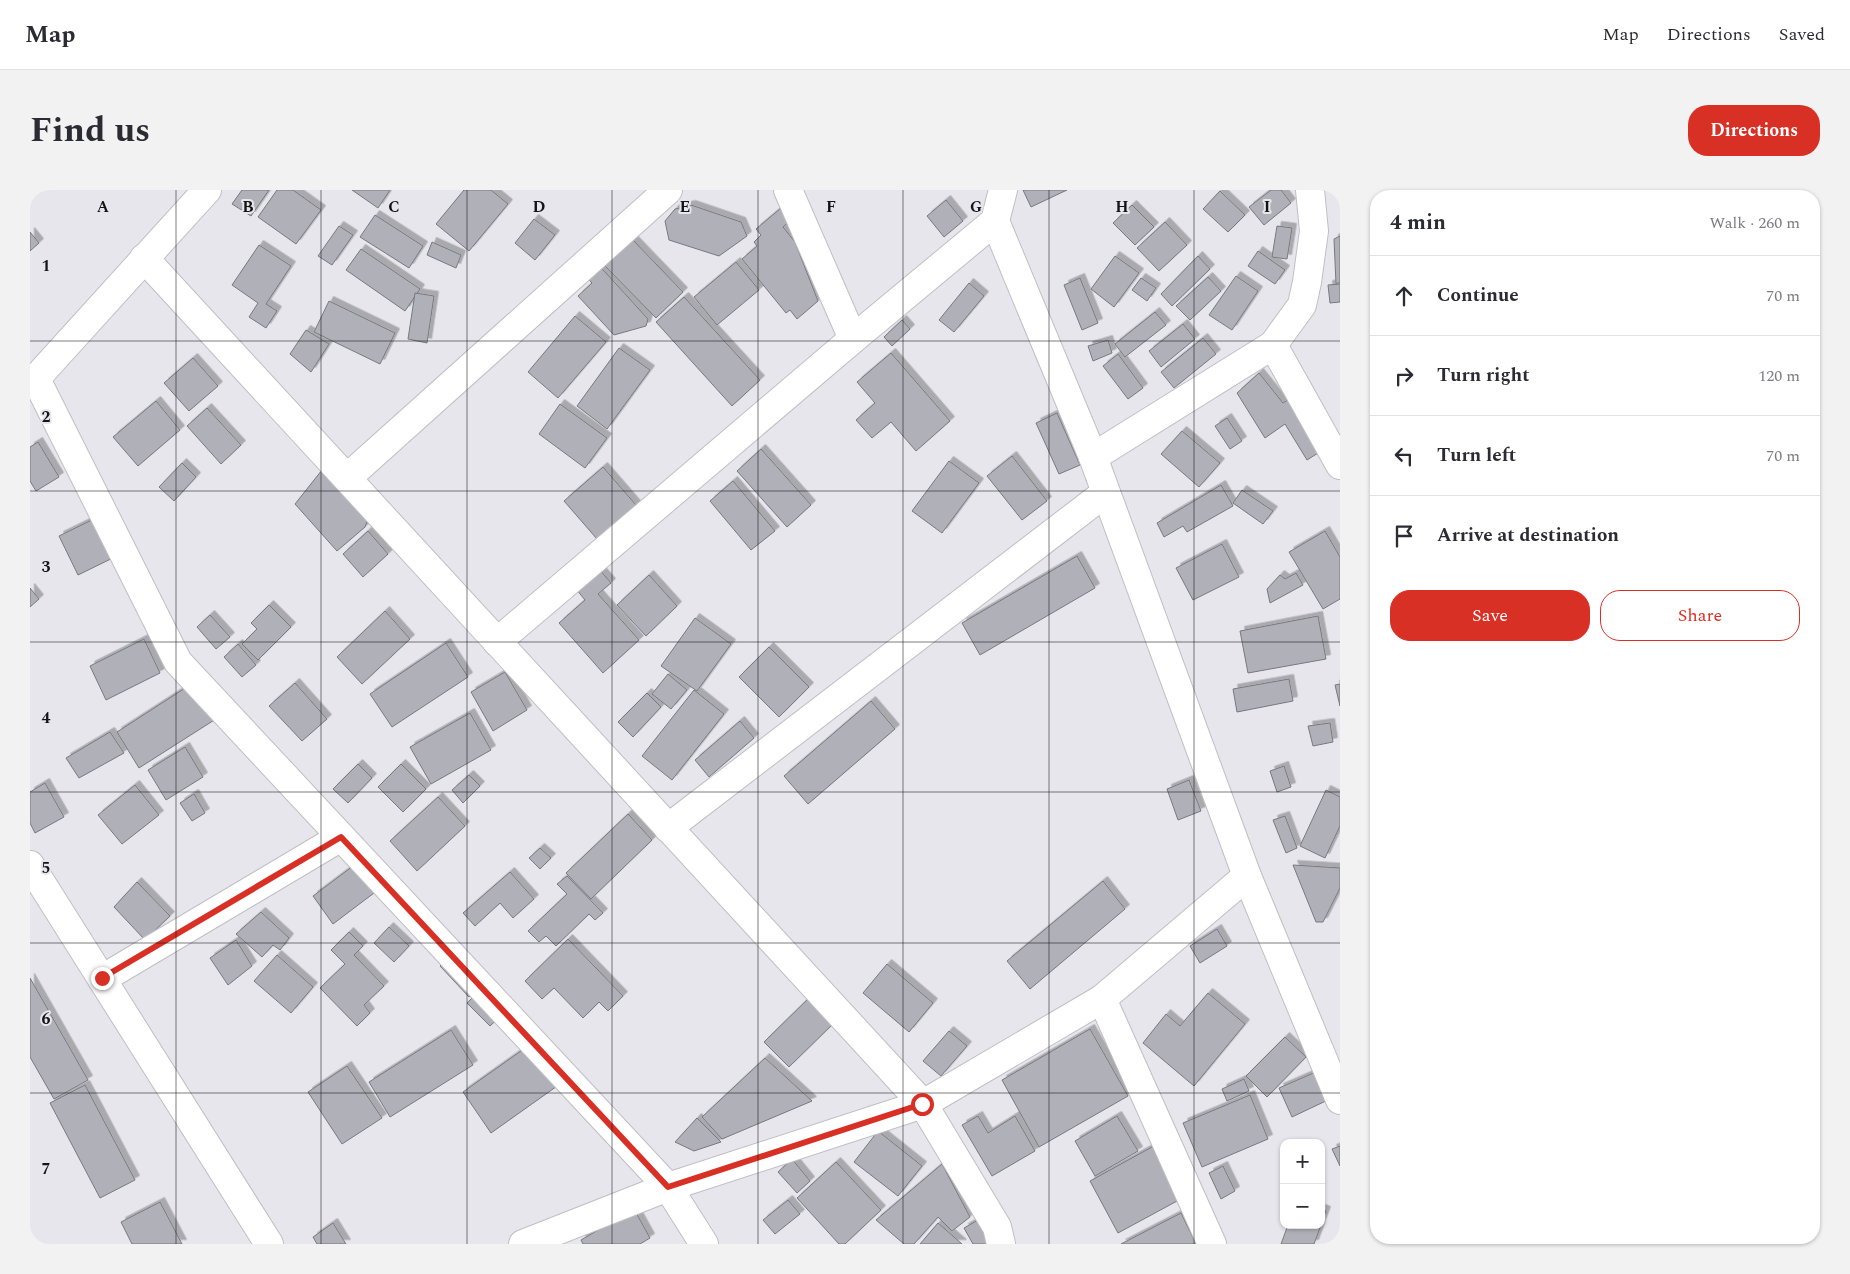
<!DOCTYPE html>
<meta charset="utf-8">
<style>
:root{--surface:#fff;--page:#f2f2f3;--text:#2b2b33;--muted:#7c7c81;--line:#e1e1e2;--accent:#d93025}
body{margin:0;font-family:Spectral,serif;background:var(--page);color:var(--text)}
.controls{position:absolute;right:15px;bottom:15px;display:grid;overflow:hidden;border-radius:10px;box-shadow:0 1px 4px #0004}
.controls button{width:45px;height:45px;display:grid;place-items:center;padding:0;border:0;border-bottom:1px solid var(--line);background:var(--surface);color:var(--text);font:25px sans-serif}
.stop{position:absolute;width:15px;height:15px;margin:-11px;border:4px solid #d93025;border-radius:50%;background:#fff}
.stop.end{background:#d93025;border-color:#fff;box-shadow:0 1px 5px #0008}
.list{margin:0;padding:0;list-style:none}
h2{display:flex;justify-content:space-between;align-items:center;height:65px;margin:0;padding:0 20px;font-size:21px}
h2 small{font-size:16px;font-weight:400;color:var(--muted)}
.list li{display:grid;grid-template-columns:32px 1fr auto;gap:15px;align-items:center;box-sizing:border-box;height:80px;padding:0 20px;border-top:1px solid var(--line)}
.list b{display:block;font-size:19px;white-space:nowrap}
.list em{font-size:16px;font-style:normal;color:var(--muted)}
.actions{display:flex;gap:10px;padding:15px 20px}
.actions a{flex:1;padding:11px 0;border:1px solid var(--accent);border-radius:20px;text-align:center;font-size:18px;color:var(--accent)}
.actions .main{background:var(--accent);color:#fff}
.icon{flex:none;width:28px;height:28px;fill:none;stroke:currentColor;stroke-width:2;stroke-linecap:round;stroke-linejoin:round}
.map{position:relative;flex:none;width:1310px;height:1054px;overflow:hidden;border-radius:20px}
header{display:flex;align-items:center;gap:30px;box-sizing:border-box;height:70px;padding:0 25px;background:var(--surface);border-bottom:1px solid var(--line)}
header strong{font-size:24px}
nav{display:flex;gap:28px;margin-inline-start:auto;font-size:18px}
.intro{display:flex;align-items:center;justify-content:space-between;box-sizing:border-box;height:120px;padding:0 30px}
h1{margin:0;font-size:35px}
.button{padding:12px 22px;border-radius:20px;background:var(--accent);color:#fff;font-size:18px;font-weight:700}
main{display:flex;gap:30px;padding:0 30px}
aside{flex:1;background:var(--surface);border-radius:20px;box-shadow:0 1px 4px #0004}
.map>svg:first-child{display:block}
.building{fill:#b0b1b8;stroke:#78797f;filter:url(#shadow)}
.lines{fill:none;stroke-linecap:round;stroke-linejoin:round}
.minor-casing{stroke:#c0bec5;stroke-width:30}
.minor{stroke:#fff;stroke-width:28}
.route{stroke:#d93025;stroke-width:6}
.grid{fill:none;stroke:#141315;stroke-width:1;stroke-opacity:0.55}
.grid-label{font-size:16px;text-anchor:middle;font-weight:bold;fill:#141315;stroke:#e8e6ed;stroke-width:4;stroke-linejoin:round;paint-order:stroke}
</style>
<header>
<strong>Map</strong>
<nav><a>Map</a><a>Directions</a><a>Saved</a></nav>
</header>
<div class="intro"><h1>Find us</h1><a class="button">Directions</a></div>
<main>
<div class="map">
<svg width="1310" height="1054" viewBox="0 0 1310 1054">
<defs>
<filter id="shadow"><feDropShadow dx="4.5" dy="-4.5" stdDeviation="0" flood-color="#0004"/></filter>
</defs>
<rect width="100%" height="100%" fill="#e8e6ed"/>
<!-- building -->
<g class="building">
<polygon points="212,0 239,0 221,26 202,14"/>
<polygon points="247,0 263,0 291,20 266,54 228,27"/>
<polygon points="322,0 360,0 348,18"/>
<polygon points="434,0 461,0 478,14 439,61 406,34"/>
<polygon points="993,0 1037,0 1001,17"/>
<polygon points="1241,0 1251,0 1261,13 1234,35 1219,17"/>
<polygon points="1190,1 1215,25 1198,42 1173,19"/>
<polygon points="916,10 933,31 914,47 897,26"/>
<polygon points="661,15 711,32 717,46 689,66 639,50 635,31 645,19"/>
<polygon points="1102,15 1124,37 1105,55 1083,33"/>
<polygon points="751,18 761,30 753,37 765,52 788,111 767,129 760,120 756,123 712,69 727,56 724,52 731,45 726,39"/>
<polygon points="345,25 393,56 379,78 330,47"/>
<polygon points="504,29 525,45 505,70 485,53"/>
<polygon points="1135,32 1157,55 1129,81 1107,58"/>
<polygon points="309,36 323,45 302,75 288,66"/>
<polygon points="1247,36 1262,38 1257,69 1242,67"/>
<polygon points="0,42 9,53 0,61"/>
<polygon points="1310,46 1310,92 1306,94 1304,49"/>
<polygon points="601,48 653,102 626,128 573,74"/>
<polygon points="402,52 431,65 426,78 397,65"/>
<polygon points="229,55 261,76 236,114 247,121 236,138 219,127 228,113 202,95"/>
<polygon points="331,59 390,99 375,121 316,80"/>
<polygon points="1228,61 1255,80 1245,94 1218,76"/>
<polygon points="1085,66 1109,83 1084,117 1061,99"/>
<polygon points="1168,66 1180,79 1142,116 1131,104"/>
<polygon points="565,71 618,129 616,136 584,145 548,106 562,93 552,82"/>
<polygon points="706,72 729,100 687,135 664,107"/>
<polygon points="1206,86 1228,101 1202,140 1179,125"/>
<polygon points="1178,87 1191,101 1160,130 1146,116"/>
<polygon points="1050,88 1068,133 1052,140 1034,95"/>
<polygon points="1111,88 1126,98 1117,111 1102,100"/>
<polygon points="939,93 954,106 924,142 909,130"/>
<polygon points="1310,94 1310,112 1300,113 1298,95"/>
<polygon points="385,103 404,106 397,153 378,149"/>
<polygon points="654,107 730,190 702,216 626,132"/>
<polygon points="299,111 365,143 350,174 284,142"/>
<polygon points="1125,122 1136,135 1095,167 1085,154"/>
<polygon points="545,126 576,152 528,208 498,182"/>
<polygon points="872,130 880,139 862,156 854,147"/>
<polygon points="1153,134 1165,149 1131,177 1119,161"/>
<polygon points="276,140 299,154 281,182 260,164"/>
<polygon points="1173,148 1186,164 1144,198 1131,182"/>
<polygon points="1078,150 1082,163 1063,171 1058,156"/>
<polygon points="589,158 620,180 577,239 547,216"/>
<polygon points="861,163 920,231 886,261 861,232 842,248 826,230 845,213 827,192"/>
<polygon points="1088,164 1113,198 1098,209 1073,176"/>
<polygon points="163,168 188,196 159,221 134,193"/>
<polygon points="1229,183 1253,213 1276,198 1304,253 1277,270 1255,234 1235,248 1207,203"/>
<polygon points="126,211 150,240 108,276 83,247"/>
<polygon points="530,214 577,248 555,278 509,244"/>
<polygon points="177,218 211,255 191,274 157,236"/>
<polygon points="1027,223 1050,275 1029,284 1006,233"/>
<polygon points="1197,228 1212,251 1200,259 1185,236"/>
<polygon points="1152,241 1190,273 1169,297 1131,264"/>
<polygon points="8,252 29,287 6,301 0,291 0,257"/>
<polygon points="731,259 781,315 757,337 707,281"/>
<polygon points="982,266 1017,311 992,330 957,286"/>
<polygon points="919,271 949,293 912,343 882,321"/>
<polygon points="152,273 166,287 144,311 129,297"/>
<polygon points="573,277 606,315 567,349 534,311"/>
<polygon points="292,280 343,316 335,337 307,361 265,314"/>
<polygon points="703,291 745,341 721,360 680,311"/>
<polygon points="1191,295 1203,316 1157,342 1153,336 1134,347 1127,333"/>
<polygon points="1212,300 1243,321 1233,334 1203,313"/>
<polygon points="72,325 91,364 48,385 29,346"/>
<polygon points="338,341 358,364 333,387 313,364"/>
<polygon points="1295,341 1310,367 1310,409 1293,419 1259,362"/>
<polygon points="1192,354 1209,387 1163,410 1146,378"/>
<polygon points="1047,366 1065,398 950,465 932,433"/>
<polygon points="569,379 581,393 568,404 609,450 573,483 529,433 555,410 546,399"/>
<polygon points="1266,383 1273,395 1240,413 1237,399 1250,385 1255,389"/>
<polygon points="619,385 647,416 616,446 587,415"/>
<polygon points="0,398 9,409 0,417"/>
<polygon points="239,415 261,437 228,470 212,454 227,439 221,433"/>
<polygon points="355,421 380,449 332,494 307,467"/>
<polygon points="180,425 200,447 186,459 167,437"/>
<polygon points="1288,426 1296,469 1218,483 1210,441"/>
<polygon points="665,428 701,454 667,501 631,476"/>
<polygon points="114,449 130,483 76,510 60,476"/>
<polygon points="416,453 438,487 362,537 340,504"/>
<polygon points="208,454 226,475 212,487 194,467"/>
<polygon points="739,457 779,497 749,527 709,487"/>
<polygon points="475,482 497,520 463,541 441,502"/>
<polygon points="638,484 657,500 641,519 622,504"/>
<polygon points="1259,489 1263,511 1207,522 1203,499"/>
<polygon points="166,491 189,527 109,578 87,542"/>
<polygon points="265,493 297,529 272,551 239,516"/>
<polygon points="1310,494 1310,516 1305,495"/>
<polygon points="664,500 694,524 642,590 612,566"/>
<polygon points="617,503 631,517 603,547 588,532"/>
<polygon points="841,511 865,539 778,614 754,586"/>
<polygon points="440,523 461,560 401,594 380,557"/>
<polygon points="710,531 724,548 679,587 665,570"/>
<polygon points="1300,533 1303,552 1283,556 1278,536"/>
<polygon points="80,542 94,563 49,588 36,568"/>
<polygon points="155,557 173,587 136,610 118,580"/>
<polygon points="328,574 342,588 318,613 303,599"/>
<polygon points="371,574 396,599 373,622 348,597"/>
<polygon points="1254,576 1261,597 1247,602 1240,581"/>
<polygon points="439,585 450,596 433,613 422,600"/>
<polygon points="1159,590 1171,621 1148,630 1137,599"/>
<polygon points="15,593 34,627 5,643 0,633 0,602"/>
<polygon points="105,595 129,625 92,654 68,625"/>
<polygon points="1296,600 1310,607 1310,636 1295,668 1270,656"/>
<polygon points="164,604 175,623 162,631 150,613"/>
<polygon points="408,607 435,636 387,681 360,651"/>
<polygon points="598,624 622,650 561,709 536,683"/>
<polygon points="1255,626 1267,658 1256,663 1243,630"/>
<polygon points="510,658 521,668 510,679 499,668"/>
<polygon points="1263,675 1310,678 1310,698 1293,732 1286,732"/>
<polygon points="323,676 344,703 303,734 283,706"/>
<polygon points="480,682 504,709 483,728 470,713 445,736 433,723"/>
<polygon points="537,686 573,723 565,730 559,724 526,756 516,746 509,752 498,741 537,704 527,694"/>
<polygon points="1073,691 1095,719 1000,799 977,771"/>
<polygon points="107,692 140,726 115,750 84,717"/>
<polygon points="231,722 259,748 250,760 243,755 232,767 206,744"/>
<polygon points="359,737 379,756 364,772 344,753"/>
<polygon points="1187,739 1197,756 1170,773 1160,756"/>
<polygon points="319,742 333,756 324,765 354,796 334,815 340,823 327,836 290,798 315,774 301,760"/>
<polygon points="538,749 593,806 578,821 569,812 553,828 524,798 512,809 495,791"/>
<polygon points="206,750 222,776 198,795 180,768"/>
<polygon points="247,765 283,797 261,823 224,791"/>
<polygon points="420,767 449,798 439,807 410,776"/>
<polygon points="857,774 903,813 879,842 833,803"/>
<polygon points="0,788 58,890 24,909 0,867"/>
<polygon points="450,800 473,824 460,836 437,813"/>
<polygon points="784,803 809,828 759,877 734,852"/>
<polygon points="1178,803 1215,834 1164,896 1113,853 1136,824 1150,836"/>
<polygon points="1060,839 1098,906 1009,957 972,890"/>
<polygon points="421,840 443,875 360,927 339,892"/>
<polygon points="919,841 937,856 911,886 893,871"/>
<polygon points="1255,847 1276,867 1237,907 1216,886"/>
<polygon points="498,856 530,894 461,943 433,902"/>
<polygon points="735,868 782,911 692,949 672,927"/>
<polygon points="317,876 352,928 312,954 278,902"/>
<polygon points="1288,881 1300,909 1262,927 1249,898"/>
<polygon points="1214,889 1219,901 1197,911 1192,899"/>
<polygon points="55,895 105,990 70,1008 20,913"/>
<polygon points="1220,905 1238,949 1172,977 1153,933"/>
<polygon points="948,926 958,943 985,926 1005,961 962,986 932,935"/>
<polygon points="1087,926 1108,961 1065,986 1045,951"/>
<polygon points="667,928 691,952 664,961 645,952"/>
<polygon points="848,941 892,976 868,1006 824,972"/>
<polygon points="1131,952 1160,1004 1088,1043 1060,991"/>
<polygon points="1310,956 1310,976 1302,959"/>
<polygon points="762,969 780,991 767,1003 748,982"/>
<polygon points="806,972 851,1020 815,1054 809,1054 767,1008"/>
<polygon points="912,974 940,1027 922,1041 908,1027 884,1054 874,1054 846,1030"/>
<polygon points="1193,976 1205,1001 1191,1009 1179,983"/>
<polygon points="758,1010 770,1024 745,1044 733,1030"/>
<polygon points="130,1012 152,1054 102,1054 91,1032"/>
<polygon points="604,1019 620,1048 610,1054 553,1054 551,1050"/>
<polygon points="1291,1019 1296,1021 1291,1034"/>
<polygon points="1151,1023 1166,1054 1091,1054"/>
<polygon points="948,1030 962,1054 943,1054 934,1038"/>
<polygon points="303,1033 316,1054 287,1054 283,1047"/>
<polygon points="908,1033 932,1054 890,1054"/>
<polygon points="1258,1035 1291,1035 1284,1054 1251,1054"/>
</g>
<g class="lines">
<defs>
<g id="minor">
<polyline points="758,0 823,149"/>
<polyline points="965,31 1063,267 1217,686 1310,910"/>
<polyline points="114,68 893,914 967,1037 971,1054"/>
<polyline points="1243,155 1310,275"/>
<polyline points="6,189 148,472 638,997 674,1054"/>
<polyline points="0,195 177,0"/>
<polyline points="1063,267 1243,155 1272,115 1277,92 1284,41 1280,0"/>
<polyline points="317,288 638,0"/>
<polyline points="467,452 823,149 965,31 973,0"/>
<polyline points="638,638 1075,303"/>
<polyline points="0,675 239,1054"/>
<polyline points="72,789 311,647"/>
<polyline points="1072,809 1182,1054"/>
<polyline points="493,1054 638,997 893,914 1072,809 1217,686"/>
</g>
</defs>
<!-- minor casing -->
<use href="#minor" class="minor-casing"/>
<!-- minor -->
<use href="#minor" class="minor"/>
</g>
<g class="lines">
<!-- route -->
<polyline class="route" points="72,788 311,647 638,997 892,914"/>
</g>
<!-- grid -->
<path class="grid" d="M 146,0 L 146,1054M 291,0 L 291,1054M 437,0 L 437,1054M 582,0 L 582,1054M 728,0 L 728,1054M 873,0 L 873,1054M 1019,0 L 1019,1054M 1164,0 L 1164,1054M 0,151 L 1310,151M 0,301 L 1310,301M 0,452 L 1310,452M 0,602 L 1310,602M 0,753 L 1310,753M 0,903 L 1310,903"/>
<g class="grid-label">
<text x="73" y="22">A</text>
<text x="218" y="22">B</text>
<text x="364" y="22">C</text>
<text x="509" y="22">D</text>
<text x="655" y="22">E</text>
<text x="801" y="22">F</text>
<text x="946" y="22">G</text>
<text x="1092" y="22">H</text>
<text x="1237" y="22">I</text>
<text x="16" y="81">1</text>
<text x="16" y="232">2</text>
<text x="16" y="382">3</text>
<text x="16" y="533">4</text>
<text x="16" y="683">5</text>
<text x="16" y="834">6</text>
<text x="16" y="984">7</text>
</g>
</svg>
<div class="controls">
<button>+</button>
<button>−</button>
</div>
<div class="stop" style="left:892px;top:914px"></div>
<div class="stop end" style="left:72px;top:788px"></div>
</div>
<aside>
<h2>4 min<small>Walk · 260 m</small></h2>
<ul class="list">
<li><svg class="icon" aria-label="ahead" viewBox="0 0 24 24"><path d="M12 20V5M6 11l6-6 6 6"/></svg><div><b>Continue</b></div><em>70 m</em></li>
<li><svg class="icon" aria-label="right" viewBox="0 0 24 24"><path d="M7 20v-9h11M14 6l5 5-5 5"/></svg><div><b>Turn right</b></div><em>120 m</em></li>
<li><svg class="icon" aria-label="left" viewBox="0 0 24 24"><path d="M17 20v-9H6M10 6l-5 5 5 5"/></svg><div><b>Turn left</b></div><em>70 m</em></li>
<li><svg class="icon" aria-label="arrive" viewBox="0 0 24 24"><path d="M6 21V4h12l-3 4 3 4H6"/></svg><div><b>Arrive at destination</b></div></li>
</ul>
<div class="actions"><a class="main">Save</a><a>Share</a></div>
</aside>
</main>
